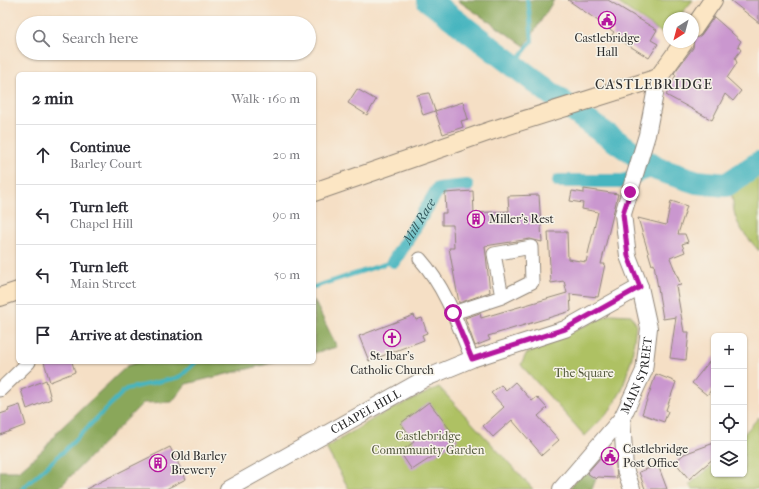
<!DOCTYPE html>
<meta charset="utf-8">
<style>
:root{--surface:#fff;--page:#f2f2f3;--text:#2b2b33;--muted:#7c7c81;--line:#e1e1e2}
body{margin:0;font-family:"IM FELL French Canon",serif;background:var(--page);color:var(--text)}
.controls{position:absolute;right:12px;bottom:12px;display:grid;overflow:hidden;border-radius:6px;box-shadow:0 1px 3px #0004}
.controls button{width:36px;height:36px;display:grid;place-items:center;padding:0;border:0;border-bottom:1px solid var(--line);background:var(--surface);color:var(--text);font:20px sans-serif}
.compass{position:absolute;left:663px;top:12px;width:36px;height:36px;border-radius:50%;background:var(--surface);box-shadow:0 1px 3px #0004;rotate:216deg}
.stop{position:absolute;width:12px;height:12px;margin:-9px;border:3px solid #b5179e;border-radius:50%;background:#fff}
.stop.end{background:#b5179e;border-color:#fff;box-shadow:0 1px 4px #0008}
.list{margin:0;padding:0;list-style:none}
h2{display:flex;justify-content:space-between;align-items:center;height:52px;margin:0;padding:0 16px;font-size:17px}
h2 small{font-size:13px;font-weight:400;color:var(--muted)}
.list li{display:grid;grid-template-columns:26px 1fr auto;gap:12px;align-items:center;box-sizing:border-box;height:60px;padding:0 16px;border-top:1px solid var(--line)}
.list b{display:block;font-size:15px;white-space:nowrap}
.list p{margin:0;font-size:13px;white-space:nowrap;color:var(--muted)}
.list em{font-size:13px;font-style:normal;color:var(--muted)}
.icon{flex:none;width:22px;height:22px;fill:none;stroke:currentColor;stroke-width:2;stroke-linecap:round;stroke-linejoin:round}
.map{position:relative;flex:none;width:759px;height:489px;overflow:hidden}
.search{position:absolute;background:var(--surface);box-shadow:0 1px 3px #0004;left:16px;top:16px;width:300px;height:44px;display:flex;align-items:center;gap:10px;box-sizing:border-box;padding:0 14px;border-radius:22px;color:var(--muted);font-size:15px}
.panel{position:absolute;background:var(--surface);box-shadow:0 1px 3px #0004;left:16px;top:72px;width:300px;height:292px;border-radius:6px}
.map>svg:first-child{display:block}
.green{fill:#aec164;stroke:#6c7648}
.forest{fill:#8aa75a;stroke:#5a6942}
.lines{fill:none;stroke-linecap:round;stroke-linejoin:round}
.stream{stroke:#46b5bf;stroke-width:4}
.canal{stroke:#46b5bf;stroke-width:14}
.river{stroke:#46b5bf;stroke-width:24}
.building{fill:#ca97cf}
.minor-casing{stroke:#908578;stroke-width:15}
.tertiary-casing{stroke:#908578;stroke-width:18}
.secondary-casing{stroke:#908578;stroke-width:20}
.minor{stroke:#fff;stroke-width:13}
.tertiary{stroke:#fff;stroke-width:16}
.secondary{stroke:#fce6c4;stroke-width:18}
.route{stroke:#b5179e;stroke-width:5}
.labels{text-anchor:middle;stroke-width:3;stroke-linejoin:round;paint-order:stroke}
.poi-label{font-size:12px;fill:#2b2b2b;stroke:#f7f3e8;text-anchor:start}
.park-label{font-size:12px;fill:#52583c;stroke:#f7f3e8}
.street-label{font-size:12px;fill:#2b2b2b;stroke:#f7f3e8}
.water-label{font-size:13px;font-style:italic;fill:#345b5f;stroke:#f7f3e8}
.quarter-label{font-size:14px;letter-spacing:1px;fill:#2b2b2b;stroke:#f7f3e8}
</style>
<div class="map">
<svg width="759" height="489" viewBox="0 0 759 489">
<rect width="100%" height="100%" fill="#f7f3e8"/>
<filter id="ink" filterUnits="userSpaceOnUse"><feTurbulence type="fractalNoise" baseFrequency=".025" numOctaves="2"/><feDisplacementMap in="SourceGraphic" scale="8" xChannelSelector="R" yChannelSelector="G"/><feConvolveMatrix kernelMatrix="1 2 1 2 8 2 1 2 1" color-interpolation-filters="sRGB"/></filter>
<filter id="wash" filterUnits="userSpaceOnUse"><feTurbulence type="fractalNoise" baseFrequency=".012" numOctaves="4" result="noise"/><feDisplacementMap in="SourceGraphic" scale="16" xChannelSelector="R" yChannelSelector="G"/><feGaussianBlur stdDeviation="0.9" result="paint"/><feColorMatrix in="noise" values="0 0 0 0 0 0 0 0 0 0 0 0 0 0 0 0 0 1.4 0 .05"/><feComposite in="paint" operator="in"/></filter>
<g filter="url(#wash)">
<rect width="100%" height="100%" fill="#f5dfc5"/>
<!-- green -->
<g class="green">
<polygon points="614,0 693,0 678,18 669,18 669,30 662,33"/>
<path d="M 759,165 L 759,251 C 749,239 737,228 734,211 C 732,199 734,196 726,185 Z"/>
<polygon points="610,314 631,315 636,324 632,357 622,390 610,410 585,436 521,365 526,354"/>
<polygon points="439,387 533,489 349,489 326,448 378,416"/>
<polygon points="759,417 759,489 693,489 689,485 714,464 714,474 744,474 744,434"/>
</g>
<!-- forest -->
<g class="forest">
<polygon points="457,0 554,0 525,46"/>
<polygon points="314,300 337,347 314,353"/>
<polygon points="139,362 276,362 186,384 172,402 143,403 58,489 0,489 0,471 19,471 45,448 58,431 127,366"/>
<polygon points="584,471 596,479 592,489 569,489"/>
</g>
<g class="lines">
<!-- stream -->
<g class="stream">
<polyline points="513,66 532,41 529,9 527,0"/>
<polyline points="314,287 394,261"/>
<polyline points="22,489 66,449 126,389 180,377 196,362"/>
</g>
<!-- canal -->
<g class="canal">
<polyline points="559,181 623,181 657,169"/>
<path id="s1" d="M 394,261 L 438,189 L 467,186"/>
</g>
<!-- river -->
<polyline class="river" points="428,0 591,124 657,169 697,182 726,185 759,163"/>
</g>
<g id="blocks">
<!-- building -->
<g class="building">
<polygon points="568,0 608,0 657,30 651,40 658,44 649,58 612,35 614,32"/>
<polygon points="730,0 759,0 759,23"/>
<polygon points="714,17 741,41 738,46 741,50 735,58 737,63 727,78 741,91 733,101 725,94 712,120 666,95 676,75 674,73 693,48 694,39 701,35"/>
<polygon points="357,89 376,100 367,115 348,103"/>
<polygon points="429,93 435,111 423,115 417,95"/>
<polygon points="463,102 468,119 461,121 463,127 443,134 435,111"/>
<polygon points="584,189 618,194 601,264 605,264 598,297 570,294 571,311 488,336 490,340 475,346 465,318 480,313 481,318 567,293 564,281 551,283 548,232 567,232 568,259 586,262 598,212 582,209 583,203 570,201 572,191 584,193"/>
<polygon points="473,191 474,213 509,211 508,196 539,195 542,242 530,239 485,246 490,292 459,303 449,248 454,248 453,225 442,225 442,213 446,213 445,193"/>
<polygon points="671,201 687,206 678,234 685,234 688,242 682,244 685,252 670,258 681,285 676,286 684,332 689,332 686,360 670,358 676,317 663,319 654,264 652,265 638,218 666,225"/>
<polygon points="414,315 416,320 422,318 427,333 422,335 424,340 369,361 359,336"/>
<polygon points="714,356 714,387 707,395 692,383"/>
<polygon points="44,362 72,362 75,372 50,382"/>
<polygon points="656,374 676,382 666,410 668,411 664,422 642,414"/>
<polygon points="46,380 51,399 27,409 21,390"/>
<polygon points="515,382 532,401 537,397 547,408 538,416 559,440 542,455 512,420 493,437 483,426 504,407 491,393 501,385 506,390"/>
<polygon points="429,402 458,440 412,470 400,452 414,442 401,423"/>
<polygon points="20,405 26,425 0,435 0,414 9,411 8,409"/>
<polygon points="714,443 714,458 689,479 675,462 684,454"/>
<polygon points="170,447 186,479 166,489 86,489"/>
<polygon points="608,449 615,454 617,478 598,477 596,479 587,473"/>
<polygon points="658,465 667,489 645,489 639,472"/>
</g>
</g>
</g>
<g filter="url(#ink)">
<use href="#blocks" fill-opacity="0" stroke="#908578" stroke-width="1"/>
<g class="lines">
<defs>
<g id="minor">
<path d="M 420,259 C 445,287 458,324 472,359"/>
<polyline points="453,313 502,297 532,282 531,247 494,254 502,297"/>
<polyline points="0,390 29,362"/>
</g>
<g id="tertiary">
<path id="s2" d="M 228,489 L 426,378 L 472,359 L 565,329 L 640,287"/>
<polyline points="561,489 622,418"/>
<path id="s3" d="M 632,489 L 625,469 L 622,418 L 644,371 L 649,328 L 640,287 L 628,256 L 623,214 L 647,135 L 658,78"/>
</g>
<g id="secondary">
<polyline points="693,29 713,0"/>
<polyline points="314,192 493,130 658,78 684,42"/>
<polyline points="0,297 18,291"/>
</g>
</defs>
<!-- minor casing -->
<use href="#minor" class="minor-casing"/>
<!-- tertiary casing -->
<use href="#tertiary" class="tertiary-casing"/>
<!-- secondary casing -->
<use href="#secondary" class="secondary-casing"/>
<!-- minor -->
<use href="#minor" class="minor"/>
<!-- tertiary -->
<use href="#tertiary" class="tertiary"/>
<!-- secondary -->
<use href="#secondary" class="secondary"/>
</g>
</g>
<g class="lines" filter="url(#ink)">
<!-- route -->
<polyline class="route" points="453,313 472,359 565,329 640,287 628,256 623,214 630,192"/>
</g>
<!-- icons -->
<defs>
<symbol id="civic-ring" viewBox="-11 -11 22 22"><circle r="9.5" fill="#f7f3e8" stroke="#b5179e" stroke-width="1.5"/><path d="M-.6-6.5H3V-4.5H.6V-3L4-1V1h2V6H-6V1h2V-1L-.6-3ZM-1.2 2.5V6h2.4V2.5Z" fill="#b5179e"/></symbol>
<symbol id="building-ring" viewBox="-11 -11 22 22"><circle r="9.5" fill="#f7f3e8" stroke="#b5179e" stroke-width="1.5"/><path d="M-4-6H4V6H1V3H-1V6H-4ZM-2.5-4.3h1.7v1.8h-1.7ZM.8-4.3h1.7v1.8H.8ZM-2.5-1h1.7V.8h-1.7ZM.8-1h1.7V.8H.8Z" fill="#b5179e"/></symbol>
<symbol id="church-ring" viewBox="-11 -11 22 22"><circle r="9.5" fill="#f7f3e8" stroke="#b5179e" stroke-width="1.5"/><path d="M-1.2-6h2.4v3.5h3.3v2.4h-3.3V6h-2.4V-.1h-3.3v-2.4h3.3Z" fill="#b5179e"/></symbol>
</defs>
<g fill-rule="evenodd">
<use href="#civic-ring" x="597" y="10" width="20" height="20"/>
<use href="#building-ring" x="466" y="209" width="20" height="20"/>
<use href="#church-ring" x="382" y="328" width="20" height="20"/>
<use href="#civic-ring" x="600" y="446" width="20" height="20"/>
<use href="#building-ring" x="148" y="453" width="20" height="20"/>
</g>
<g class="labels">
<!-- poi labels -->
<g class="poi-label">
<text x="607" y="42" text-anchor="middle">Castlebridge<tspan x="607" dy="14">Hall</tspan></text>
<text x="489" y="223">Miller's Rest</text>
<text x="392" y="360" text-anchor="middle">St. Ibar's<tspan x="392" dy="14">Catholic Church</tspan></text>
<text x="623" y="453">Castlebridge<tspan x="623" dy="14">Post Office</tspan></text>
<text x="171" y="460">Old Barley<tspan x="171" dy="14">Brewery</tspan></text>
</g>
<!-- park labels -->
<g class="park-label">
<text x="584" y="377">The Square</text>
<text x="428" y="440">Castlebridge<tspan x="428" dy="14">Commmunity Garden</tspan></text>
</g>
<!-- street labels -->
<g class="street-label">
<text dy="4" stroke="none"><textPath href="#s3" startOffset="118">MAIN STREET</textPath></text>
<text dy="4" stroke="none"><textPath href="#s2" startOffset="158">CHAPEL HILL</textPath></text>
</g>
<!-- water labels -->
<g class="water-label">
<text dy="5" stroke="none"><textPath href="#s1" startOffset="47">Mill Race</textPath></text>
</g>
<!-- quarter labels -->
<g class="quarter-label">
<text x="654" y="89">CASTLEBRIDGE</text>
</g>
</g>
</svg>
<div class="controls">
<button>+</button>
<button>−</button>
<button><svg class="icon" aria-label="locate" viewBox="0 0 24 24"><circle cx="12" cy="12" r="6"/><path d="M12 2v4M12 18v4M2 12h4M18 12h4"/></svg></button>
<button><svg class="icon" aria-label="layers" viewBox="0 0 24 24"><path d="M12 4l9 5-9 5-9-5zM3 14l9 5 9-5"/></svg></button>
</div>
<svg class="compass" viewBox="-18 -18 36 36"><path d="M0-13l5 13h-10z" fill="#e53935"/><path d="M0 13l5-13h-10z" fill="#7c7c81"/></svg>
<div class="stop" style="left:453px;top:313px"></div>
<div class="stop end" style="left:630px;top:192px"></div>
<div class="search"><svg class="icon" aria-label="search" viewBox="0 0 24 24"><circle cx="10" cy="10" r="6"/><path d="M15 15l6 6"/></svg>Search here</div>
<section class="panel">
<h2>2 min<small>Walk · 160 m</small></h2>
<ul class="list">
<li><svg class="icon" aria-label="ahead" viewBox="0 0 24 24"><path d="M12 20V5M6 11l6-6 6 6"/></svg><div><b>Continue</b><p>Barley Court</p></div><em>20 m</em></li>
<li><svg class="icon" aria-label="left" viewBox="0 0 24 24"><path d="M17 20v-9H6M10 6l-5 5 5 5"/></svg><div><b>Turn left</b><p>Chapel Hill</p></div><em>90 m</em></li>
<li><svg class="icon" aria-label="left" viewBox="0 0 24 24"><path d="M17 20v-9H6M10 6l-5 5 5 5"/></svg><div><b>Turn left</b><p>Main Street</p></div><em>50 m</em></li>
<li><svg class="icon" aria-label="arrive" viewBox="0 0 24 24"><path d="M6 21V4h12l-3 4 3 4H6"/></svg><div><b>Arrive at destination</b></div></li>
</ul>
</section>
</div>
